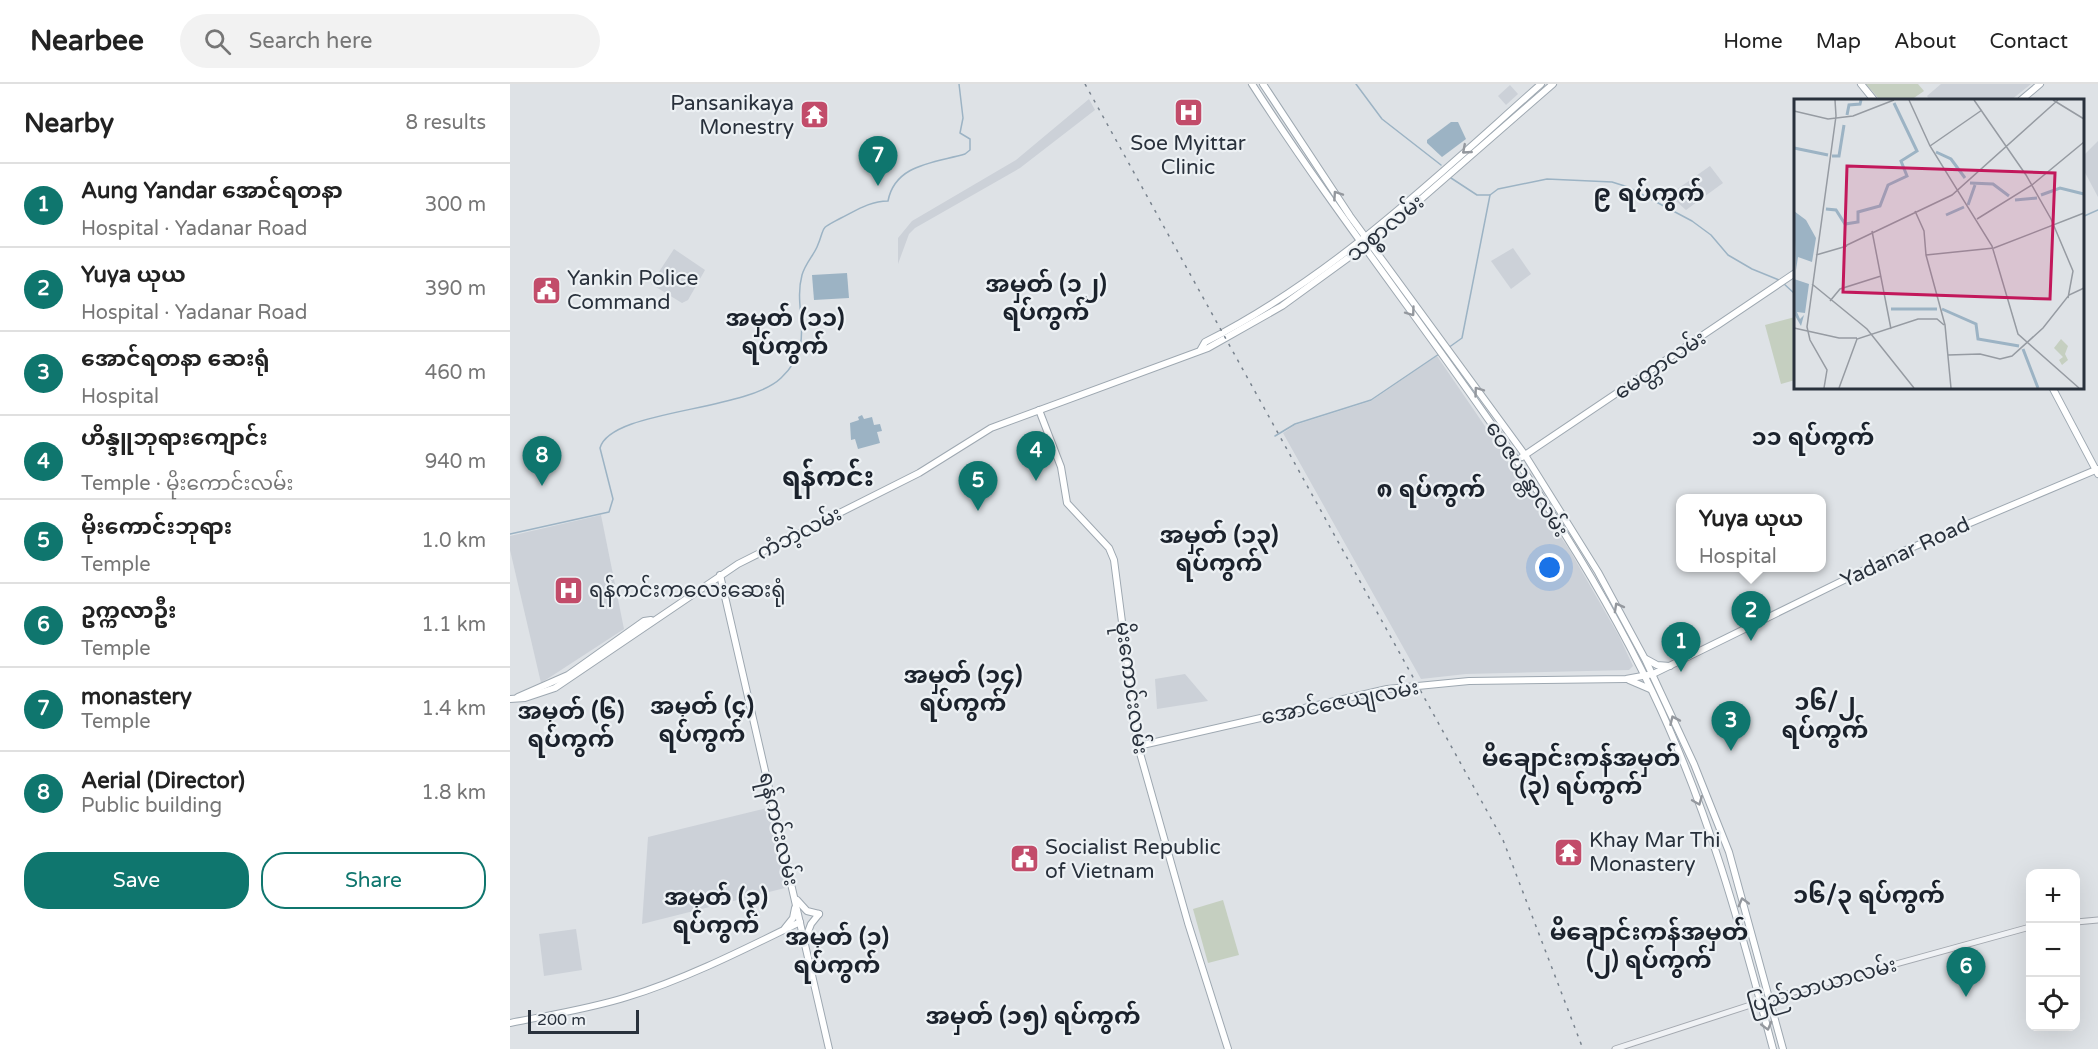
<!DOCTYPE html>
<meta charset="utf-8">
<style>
:root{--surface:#fff;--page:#f2f2f2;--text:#222;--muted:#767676;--line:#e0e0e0;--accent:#0f766e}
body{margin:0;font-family:"Varela Round","Noto Sans Myanmar",sans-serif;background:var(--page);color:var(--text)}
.controls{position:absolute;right:18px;bottom:18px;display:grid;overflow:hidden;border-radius:12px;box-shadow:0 6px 24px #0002}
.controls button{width:54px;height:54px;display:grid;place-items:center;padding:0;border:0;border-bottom:2px solid var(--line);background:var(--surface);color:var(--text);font:30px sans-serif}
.scale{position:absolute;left:18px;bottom:15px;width:111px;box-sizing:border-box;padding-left:6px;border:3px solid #29313c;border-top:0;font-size:16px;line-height:21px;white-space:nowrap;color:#29313c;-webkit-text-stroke:4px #edf1f4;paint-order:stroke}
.you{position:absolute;left:1040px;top:484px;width:21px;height:21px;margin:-15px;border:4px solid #fff;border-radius:50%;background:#1a73e8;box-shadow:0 0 0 9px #1a73e833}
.badge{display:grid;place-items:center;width:39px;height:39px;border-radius:50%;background:var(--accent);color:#fff;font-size:20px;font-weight:700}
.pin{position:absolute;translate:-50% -50px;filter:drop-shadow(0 2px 3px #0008)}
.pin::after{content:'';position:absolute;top:32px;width:21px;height:18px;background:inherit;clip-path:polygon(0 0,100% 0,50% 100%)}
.popup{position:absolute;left:1166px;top:410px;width:150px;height:78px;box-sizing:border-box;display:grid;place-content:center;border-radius:12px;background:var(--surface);filter:drop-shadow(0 2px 4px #0005);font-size:20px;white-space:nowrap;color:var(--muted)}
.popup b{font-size:22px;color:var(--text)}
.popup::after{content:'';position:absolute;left:50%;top:100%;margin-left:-12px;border:12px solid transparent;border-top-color:var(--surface)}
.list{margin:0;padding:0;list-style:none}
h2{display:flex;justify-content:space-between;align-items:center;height:78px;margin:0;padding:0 24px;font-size:26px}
h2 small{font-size:20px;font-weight:400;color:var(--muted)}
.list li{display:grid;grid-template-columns:39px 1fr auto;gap:18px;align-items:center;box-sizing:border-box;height:84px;padding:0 24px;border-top:2px solid var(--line)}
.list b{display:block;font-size:22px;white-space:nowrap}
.list p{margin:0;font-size:20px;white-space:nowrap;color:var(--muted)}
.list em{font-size:20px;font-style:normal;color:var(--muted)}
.actions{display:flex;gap:12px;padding:18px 24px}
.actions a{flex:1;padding:14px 0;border:2px solid var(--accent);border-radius:24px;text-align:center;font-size:21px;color:var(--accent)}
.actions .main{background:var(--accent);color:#fff}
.icon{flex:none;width:33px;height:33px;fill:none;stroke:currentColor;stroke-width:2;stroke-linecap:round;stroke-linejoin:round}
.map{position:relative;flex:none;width:1588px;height:965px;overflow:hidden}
header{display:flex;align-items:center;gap:36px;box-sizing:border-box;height:84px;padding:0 30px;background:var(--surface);border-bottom:2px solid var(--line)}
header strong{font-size:28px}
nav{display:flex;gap:33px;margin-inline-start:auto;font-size:21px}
.search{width:420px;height:54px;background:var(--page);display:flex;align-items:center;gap:15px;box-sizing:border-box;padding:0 21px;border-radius:33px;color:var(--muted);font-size:22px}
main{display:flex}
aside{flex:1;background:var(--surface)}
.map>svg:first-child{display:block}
.built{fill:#ccd1d8}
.green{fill:#c5cfc0}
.water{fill:#9cb3c4}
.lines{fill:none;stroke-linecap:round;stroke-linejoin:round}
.stream{stroke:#9cb3c4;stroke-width:1.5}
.minor-casing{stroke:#a4a9b0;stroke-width:7}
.major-casing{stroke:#9ea8b1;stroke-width:8}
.minor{stroke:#f0f2f5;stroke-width:5}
.major{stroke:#fff;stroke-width:6}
.rail{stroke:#79838e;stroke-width:1.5;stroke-dasharray:3 6;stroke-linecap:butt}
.oneway{stroke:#94989e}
.labels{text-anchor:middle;stroke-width:4.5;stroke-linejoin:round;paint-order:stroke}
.poi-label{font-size:21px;fill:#29313c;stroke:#edf1f4;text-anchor:start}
.street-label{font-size:21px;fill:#29313c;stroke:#edf1f4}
.quarter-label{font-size:24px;font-weight:bold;fill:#1b222c;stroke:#edf1f4}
.district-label{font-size:27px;font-weight:bold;fill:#1b222c;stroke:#edf1f4}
.inset-river{fill:none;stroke:#9cb3c4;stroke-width:3}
.inset-road{fill:none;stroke:#969ba2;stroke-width:1.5}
.view{fill:#c2185b;fill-opacity:0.15;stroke:#c2185b;stroke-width:3}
.inset-edge{fill:none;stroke:#29313c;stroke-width:3}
</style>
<header>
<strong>Nearbee</strong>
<div class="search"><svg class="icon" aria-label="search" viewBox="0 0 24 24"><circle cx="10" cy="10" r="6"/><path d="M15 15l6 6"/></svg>Search here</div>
<nav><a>Home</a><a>Map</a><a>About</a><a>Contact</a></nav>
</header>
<main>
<aside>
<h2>Nearby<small>8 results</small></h2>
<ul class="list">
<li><span class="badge">1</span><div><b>Aung Yandar အောင်ရတနာ</b><p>Hospital · Yadanar Road</p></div><em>300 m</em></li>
<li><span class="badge">2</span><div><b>Yuya ယုယ</b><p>Hospital · Yadanar Road</p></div><em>390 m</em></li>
<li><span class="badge">3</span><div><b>အောင်ရတနာ ဆေးရုံ</b><p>Hospital</p></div><em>460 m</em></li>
<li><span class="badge">4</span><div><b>ဟိန္ဒူဘုရားကျောင်း</b><p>Temple · မိုးကောင်းလမ်း</p></div><em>940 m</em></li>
<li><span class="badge">5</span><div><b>မိုးကောင်းဘုရား</b><p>Temple</p></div><em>1.0 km</em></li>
<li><span class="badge">6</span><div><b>ဥက္ကလာဦး</b><p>Temple</p></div><em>1.1 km</em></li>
<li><span class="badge">7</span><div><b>monastery</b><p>Temple</p></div><em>1.4 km</em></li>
<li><span class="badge">8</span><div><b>Aerial (Director)</b><p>Public building</p></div><em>1.8 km</em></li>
</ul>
<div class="actions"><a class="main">Save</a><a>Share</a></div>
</aside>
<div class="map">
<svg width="1588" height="965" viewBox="0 0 1588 965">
<rect width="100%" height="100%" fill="#dee2e6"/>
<!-- built -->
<g class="built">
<polygon points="1431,0 1521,0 1501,16 1420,16 1417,12"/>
<polygon points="1000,1 1008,10 996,21 988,12"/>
<polygon points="579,15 585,26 510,84 405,144 399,150 388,180 388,154 402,137 506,76"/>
<polygon points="1588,57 1588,113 1572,83 1572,73"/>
<polygon points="1200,82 1213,99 1176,126 1159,111"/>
<polygon points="1003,164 1021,190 1001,205 981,177"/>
<polygon points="164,165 195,186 178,216 172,219 141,200"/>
<polygon points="927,272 1059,465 1109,552 1123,582 1119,586 956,590 911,595 773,349 785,341 861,317"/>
<polygon points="91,431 114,545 31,599 0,466 0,452"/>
<polygon points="675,590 698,617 647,625 645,595"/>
<polygon points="261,723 279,803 132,840 138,753"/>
<polygon points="66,845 72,886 34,892 29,850"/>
</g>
<!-- green -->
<g class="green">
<polygon points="1356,0 1408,0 1414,7 1401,16 1370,16"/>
<polygon points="1285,233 1285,296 1271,300 1255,241"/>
<polygon points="713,816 729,871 698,879 683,825"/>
</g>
<!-- water -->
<g class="water">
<polygon points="941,38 948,38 956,55 932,73 917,59 917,56"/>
<polygon points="337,189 339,214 304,216 302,191"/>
<polygon points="352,331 354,335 362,333 364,341 370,340 372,347 367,348 370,359 348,365 345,355 341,356 340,339 349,336 348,333"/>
</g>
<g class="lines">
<!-- stream -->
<g class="stream">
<polyline points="846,0 872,35 931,81"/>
<polyline points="941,94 967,111 980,111 988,105 1037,95 1102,98 1118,103 1182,137 1201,151 1218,171 1242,185 1269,196"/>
<polyline points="1572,133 1588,126"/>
<polyline points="1273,199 1285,210"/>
<polyline points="938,264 952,254 980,111"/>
<polyline points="765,352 785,340 861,316 929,270"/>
<path d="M 0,450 L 99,428 L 103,415 L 90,364 C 101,325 236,328 271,294 C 308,259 282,228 292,191 C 295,180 303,172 307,163 C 317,140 307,147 331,134 C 347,126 360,117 378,117 C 385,80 424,79 455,70 L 460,66 L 460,55 L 450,49 L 453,34 L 449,0"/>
</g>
<defs>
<g id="minor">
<polyline points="1566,838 1588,836"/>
<polyline points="1105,965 1259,915 1520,843"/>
</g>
<g id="major">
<path d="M 742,0 C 873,204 1037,387 1142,607 C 1198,724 1230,841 1263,965"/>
<polyline points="753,0 840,132 1015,371 1088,488 1135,575 1184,680 1219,768 1273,965"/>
<polyline points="1351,0 1364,16"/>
<polyline points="1511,16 1530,0"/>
<path d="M 691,265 L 695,258 C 822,194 926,93 1031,0"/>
<polyline points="1542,303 1588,390"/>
<polyline points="529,326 551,383 557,419 599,464 604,476 628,662 678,839 718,965"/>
<polyline points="1012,373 1285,189"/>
<polyline points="210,491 319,965"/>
<polyline points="1136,575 1147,581 1160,582"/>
<polyline points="1119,596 1140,605"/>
<polyline points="8,613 58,591 134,537 141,536"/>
<polyline points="0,615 15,614 45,604 228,480 409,389 481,344 698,264 772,222 871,150 1043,0"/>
<polyline points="628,662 877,605 959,597 1116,595 1143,590 1389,469 1588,385"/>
<polyline points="287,816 297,827 309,830"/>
<polyline points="275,844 283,834 285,824"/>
<polyline points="295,856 301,840 309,830"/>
<path d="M 0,939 C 39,931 79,925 117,913 C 176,895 235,865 290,838"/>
</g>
</defs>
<!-- minor casing -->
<use href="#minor" class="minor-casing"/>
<!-- major casing -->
<use href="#major" class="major-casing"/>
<!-- minor -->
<use href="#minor" class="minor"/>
<!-- major -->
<use href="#major" class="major"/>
<!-- rail -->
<polyline class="rail" points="575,0 993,756 1073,965"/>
</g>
<!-- one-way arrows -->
<defs><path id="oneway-chevron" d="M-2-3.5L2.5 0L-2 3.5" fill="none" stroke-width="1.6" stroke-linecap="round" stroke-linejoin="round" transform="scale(1.5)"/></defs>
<g class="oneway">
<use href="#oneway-chevron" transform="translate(956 66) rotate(139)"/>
<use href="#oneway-chevron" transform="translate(827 111) rotate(-124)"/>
<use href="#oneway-chevron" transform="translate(901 228) rotate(54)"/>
<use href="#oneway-chevron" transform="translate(968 307) rotate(-126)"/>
<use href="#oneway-chevron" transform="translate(1108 523) rotate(-119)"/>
<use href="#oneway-chevron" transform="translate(1164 636) rotate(-114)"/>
<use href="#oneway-chevron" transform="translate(1188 717) rotate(68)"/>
<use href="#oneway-chevron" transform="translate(1233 818) rotate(-105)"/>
<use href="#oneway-chevron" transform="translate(1257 942) rotate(75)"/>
</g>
<!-- icons -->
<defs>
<symbol id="hospital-square" viewBox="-11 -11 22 22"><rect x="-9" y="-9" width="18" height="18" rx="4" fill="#c24c6a" stroke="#edf1f4"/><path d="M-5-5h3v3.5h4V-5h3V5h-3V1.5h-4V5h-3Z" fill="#fff"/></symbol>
<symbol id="temple-square" viewBox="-11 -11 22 22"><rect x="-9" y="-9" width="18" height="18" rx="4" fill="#c24c6a" stroke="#edf1f4"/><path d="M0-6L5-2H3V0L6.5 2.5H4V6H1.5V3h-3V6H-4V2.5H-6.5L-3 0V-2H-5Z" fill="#fff"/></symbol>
<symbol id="civic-square" viewBox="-11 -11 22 22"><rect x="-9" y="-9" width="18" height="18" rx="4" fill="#c24c6a" stroke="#edf1f4"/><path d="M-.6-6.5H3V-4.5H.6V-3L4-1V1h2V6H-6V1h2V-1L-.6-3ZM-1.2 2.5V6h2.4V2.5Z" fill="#fff"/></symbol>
</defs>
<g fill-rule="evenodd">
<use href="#hospital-square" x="662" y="12" width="33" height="33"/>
<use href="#temple-square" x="288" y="14" width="33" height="33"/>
<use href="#civic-square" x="20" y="190" width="33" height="33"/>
<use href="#hospital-square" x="42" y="490" width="33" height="33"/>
<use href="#temple-square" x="1042" y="752" width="33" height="33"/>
<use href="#civic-square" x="498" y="758" width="33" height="33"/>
</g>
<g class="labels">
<!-- poi labels -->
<g class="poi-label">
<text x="284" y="26" text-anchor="end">Pansanikaya<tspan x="284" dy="24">Monestry</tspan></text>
<text x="678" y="66" text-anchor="middle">Soe Myittar<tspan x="678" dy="24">Clinic</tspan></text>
<text x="57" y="201">Yankin Police<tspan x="57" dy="24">Command</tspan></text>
<text x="79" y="513">ရန်ကင်းကလေးဆေးရုံ</text>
<text x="1079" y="763">Khay Mar Thi<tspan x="1079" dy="24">Monastery</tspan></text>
<text x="535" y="770">Socialist Republic<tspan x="535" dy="24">of Vietnam</tspan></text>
</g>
<!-- street labels -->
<g class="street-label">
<text transform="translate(875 144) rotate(-39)" y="7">သစ္စာလမ်း</text>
<text transform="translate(1150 281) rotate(-34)" y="7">မေတ္တာလမ်း</text>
<text transform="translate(1017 395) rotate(57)" y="7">ဝေဇယန္တာလမ်း</text>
<text transform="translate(289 449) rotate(-27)" y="7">ကံဘဲ့လမ်း</text>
<text transform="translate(1395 468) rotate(-25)" y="7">Yadanar Road</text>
<text transform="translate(622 604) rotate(82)" y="7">မိုးကောင်းလမ်း</text>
<text transform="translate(830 618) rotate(-11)" y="7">အောင်ဇေယျလမ်း</text>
<text transform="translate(269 745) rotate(77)" y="7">ရန်ကင်းလမ်း</text>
<text transform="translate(1312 901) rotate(-16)" y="7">ပြည်သာယာလမ်း</text>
</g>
<!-- quarter labels -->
<g class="quarter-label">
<text x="1139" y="117">၉ ရပ်ကွက်</text>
<text x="536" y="208">အမှတ် (၁၂)<tspan x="536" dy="28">ရပ်ကွက်</tspan></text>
<text x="275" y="242">အမှတ် (၁၁)<tspan x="275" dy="28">ရပ်ကွက်</tspan></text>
<text x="1303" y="361">၁၁ ရပ်ကွက်</text>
<text x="921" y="413">၈ ရပ်ကွက်</text>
<text x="709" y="459">အမှတ် (၁၃)<tspan x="709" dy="28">ရပ်ကွက်</tspan></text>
<text x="453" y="599">အမှတ် (၁၄)<tspan x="453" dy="28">ရပ်ကွက်</tspan></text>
<text x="1315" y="626">၁၆/၂<tspan x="1315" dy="28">ရပ်ကွက်</tspan></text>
<text x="192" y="630">အမှတ် (၄)<tspan x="192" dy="28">ရပ်ကွက်</tspan></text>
<text x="61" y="635">အမှတ် (၆)<tspan x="61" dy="28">ရပ်ကွက်</tspan></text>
<text x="1071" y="682">မိချောင်းကန်အမှတ်<tspan x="1071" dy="28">(၃) ရပ်ကွက်</tspan></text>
<text x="1359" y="819">၁၆/၃ ရပ်ကွက်</text>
<text x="206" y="821">အမှတ် (၃)<tspan x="206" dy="28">ရပ်ကွက်</tspan></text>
<text x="1139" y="856">မိချောင်းကန်အမှတ်<tspan x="1139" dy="28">(၂) ရပ်ကွက်</tspan></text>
<text x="327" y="861">အမှတ် (၁)<tspan x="327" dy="28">ရပ်ကွက်</tspan></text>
<text x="523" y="940">အမှတ် (၁၅) ရပ်ကွက်</text>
</g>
<!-- district labels -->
<g class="district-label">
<text x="318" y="402">ရန်ကင်း</text>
</g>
</g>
<!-- overview -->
<g transform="translate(1284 15)">
<rect width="290" height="290" fill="#dee2e6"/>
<path d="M 267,240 L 274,247 L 271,255 L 274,261 L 268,266 L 265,261 L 269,258 L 260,249 Z" fill="#c5cfc0"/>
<path d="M 0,112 L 12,121 L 22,139 L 18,163 L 4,158 L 2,171 ZM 0,180 L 15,185 L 11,214 L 3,213 L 6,220 L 10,216 L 7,227 L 0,215 Z" fill="#9cb3c4"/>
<path class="inset-river" d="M 53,16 L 55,6 L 66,5 L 67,1M 0,49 L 34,56M 142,53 L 157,60 L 171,79M 38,57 L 45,57 L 50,26M 176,84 L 199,85 L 215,97M 247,96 L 266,89 L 290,95M 221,101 L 243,99M 174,106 L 181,86M 32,110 L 42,111 L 51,125 L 64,123 L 64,113 L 86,107 L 94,86 L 113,77 L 107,62 L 123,52 L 100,4M 152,116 L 170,108M 97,210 L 143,210M 148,210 L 182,225 L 184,240 L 225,247M 229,250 L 244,289"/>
<path class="inset-road" d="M 115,1 L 136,47 L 198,147 L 224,235 L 285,289M 180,1 L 232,76 L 257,120 L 279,172 L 274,199M 259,1 L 290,20M 0,12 L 34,20 L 59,17 L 100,1M 136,47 L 188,11M 121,112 L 130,132 L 132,156 L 151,226 L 157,289M 183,120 L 238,86 L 290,43M 78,132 L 97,230M 51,147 L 158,96 L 264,1M 22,156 L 53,147M 132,156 L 200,149 L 290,114M 18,185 L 73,230 L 120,289M 36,202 L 46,190 L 87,177M 0,229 L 45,239 L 63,239M 154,256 L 186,255 L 206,260 L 218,257 L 249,229 L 275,196 L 290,189M 30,289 L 33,271 L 16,241 L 13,228 L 42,17 L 41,1M 45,289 L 63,240 L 124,220 L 143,220 L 150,226"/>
<path class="view" d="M 53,67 L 261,74 L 256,200 L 49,193 Z"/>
<rect width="290" height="290" class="inset-edge"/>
</g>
</svg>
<div class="controls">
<button>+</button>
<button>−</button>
<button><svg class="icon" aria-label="locate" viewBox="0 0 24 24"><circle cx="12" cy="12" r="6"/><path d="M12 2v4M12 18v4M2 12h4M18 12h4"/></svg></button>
</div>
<div class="scale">200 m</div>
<div class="you"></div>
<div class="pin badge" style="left:1171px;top:588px">1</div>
<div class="pin badge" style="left:1241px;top:557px">2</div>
<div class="popup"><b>Yuya ယုယ</b>Hospital</div>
<div class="pin badge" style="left:1221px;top:667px">3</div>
<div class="pin badge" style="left:526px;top:397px">4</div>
<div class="pin badge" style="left:468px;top:427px">5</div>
<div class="pin badge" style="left:1456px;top:913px">6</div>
<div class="pin badge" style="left:368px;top:102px">7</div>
<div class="pin badge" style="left:32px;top:402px">8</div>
</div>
</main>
